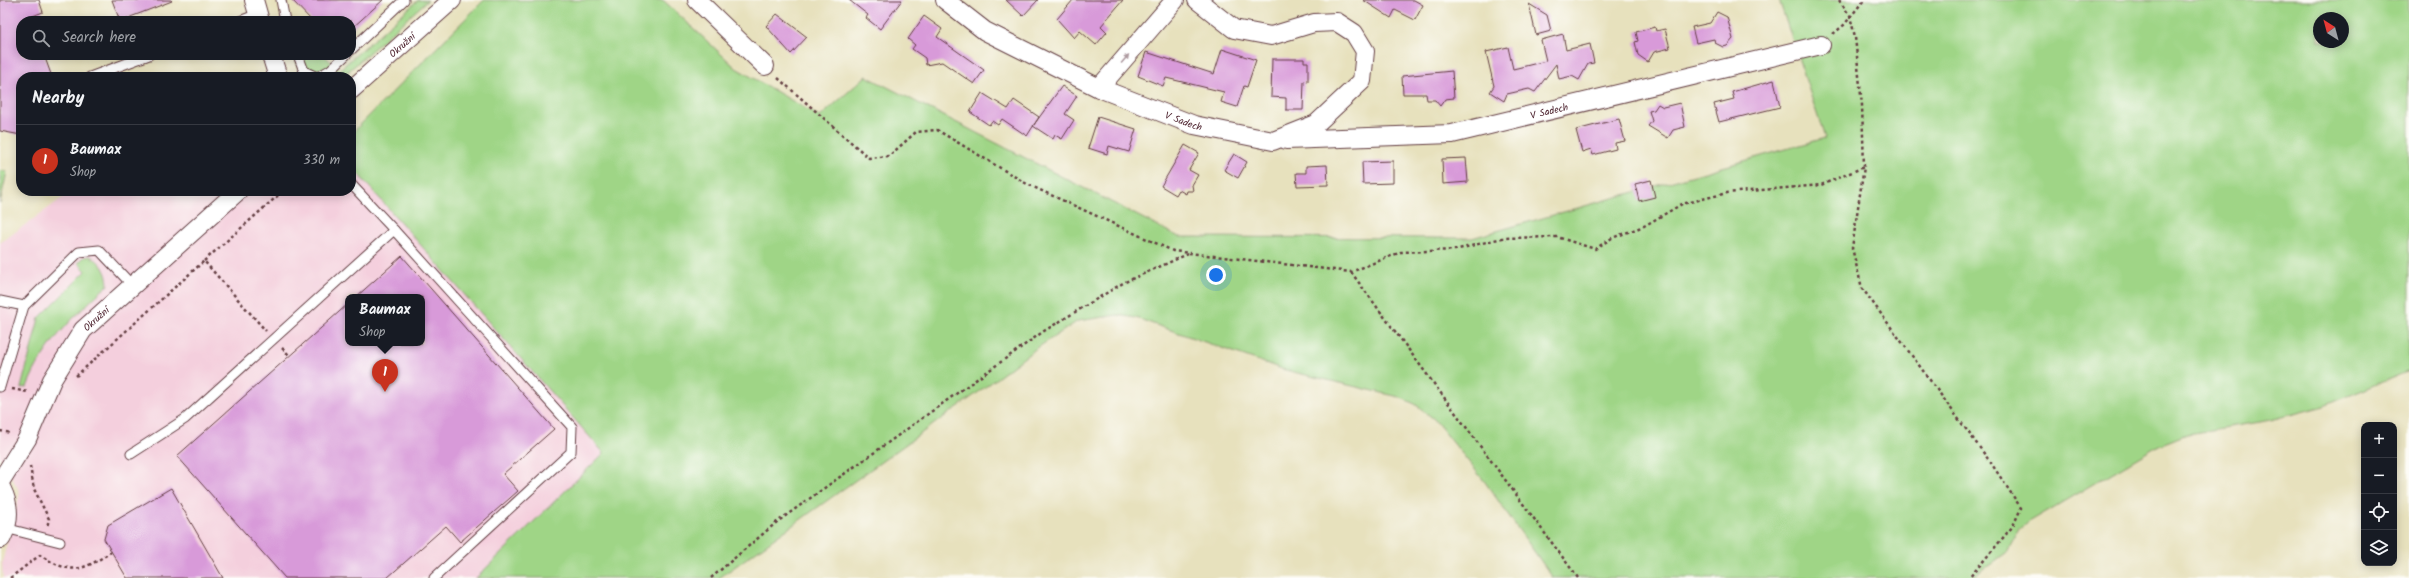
<!DOCTYPE html>
<meta charset="utf-8">
<style>
:root{--surface:#171b24;--page:#242831;--text:#f1f3f6;--muted:#9ea1a6;--line:#363941;--accent:#c8321e}
body{margin:0;font-family:Kalam,sans-serif;background:var(--page);color:var(--text)}
.controls{position:absolute;right:12px;bottom:12px;display:grid;overflow:hidden;border-radius:8px;box-shadow:0 2px 10px #0003}
.controls button{width:36px;height:36px;display:grid;place-items:center;padding:0;border:0;border-bottom:1px solid var(--line);background:var(--surface);color:var(--text);font:20px sans-serif}
.compass{position:absolute;left:2313px;top:12px;width:36px;height:36px;border-radius:50%;background:var(--surface);box-shadow:0 2px 10px #0003;rotate:324deg}
.you{position:absolute;left:1216px;top:275px;width:14px;height:14px;margin:-10px;border:3px solid #fff;border-radius:50%;background:#1a73e8;box-shadow:0 0 0 6px #1a73e833}
.badge{display:grid;place-items:center;width:26px;height:26px;border-radius:50%;background:var(--accent);color:#fff;font-size:13px;font-weight:700}
.pin{position:absolute;translate:-50% -33px;filter:drop-shadow(0 1px 2px #0008)}
.pin::after{content:'';position:absolute;top:21px;width:14px;height:12px;background:inherit;clip-path:polygon(0 0,100% 0,50% 100%)}
.popup{position:absolute;left:345px;top:294px;width:80px;height:52px;box-sizing:border-box;display:grid;place-content:center;border-radius:8px;background:var(--surface);filter:drop-shadow(0 1px 3px #0005);font-size:13px;white-space:nowrap;color:var(--muted)}
.popup b{font-size:15px;color:var(--text)}
.popup::after{content:'';position:absolute;left:50%;top:100%;margin-left:-8px;border:8px solid transparent;border-top-color:var(--surface)}
.list{margin:0;padding:0;list-style:none}
h2{display:flex;justify-content:space-between;align-items:center;height:52px;margin:0;padding:0 16px;font-size:17px}
h2 small{font-size:13px;font-weight:400;color:var(--muted)}
.list li{display:grid;grid-template-columns:26px 1fr auto;gap:12px;align-items:center;box-sizing:border-box;height:72px;padding:0 16px;border-top:1px solid var(--line)}
.list b{display:block;font-size:15px;white-space:nowrap}
.list p{margin:0;font-size:13px;white-space:nowrap;color:var(--muted)}
.list em{font-size:13px;font-style:normal;color:var(--muted)}
.icon{flex:none;width:22px;height:22px;fill:none;stroke:currentColor;stroke-width:2;stroke-linecap:round;stroke-linejoin:round}
.map{position:relative;flex:none;width:2409px;height:578px;overflow:hidden}
.search{position:absolute;background:var(--surface);box-shadow:0 2px 10px #0003;left:16px;top:16px;width:340px;height:44px;display:flex;align-items:center;gap:10px;box-sizing:border-box;padding:0 14px;border-radius:16px;color:var(--muted);font-size:15px}
.panel{position:absolute;background:var(--surface);box-shadow:0 2px 10px #0003;left:16px;top:72px;width:340px;height:124px;border-radius:16px}
.map>svg:first-child{display:block}
.built{fill:#f4cfdd;fill-rule:evenodd}
.green{fill:#9fd586;stroke:#747a58;fill-rule:evenodd}
.building{fill:#d89ad9}
.lines{fill:none;stroke-linecap:round;stroke-linejoin:round}
.lane-casing{stroke:#623c41;stroke-width:11}
.street-casing{stroke:#623c41;stroke-width:20}
.secondary-casing{stroke:#623c41;stroke-width:24}
.path{stroke:#623c41;stroke-width:2.5;stroke-dasharray:3 3;stroke-linecap:butt}
.lane{stroke:#fff;stroke-width:9}
.street{stroke:#fff;stroke-width:18}
.secondary{stroke:#fff;stroke-width:22}
.oneway{fill:#ae9aa0}
.labels{text-anchor:middle;stroke-width:4;stroke-linejoin:round;paint-order:stroke}
.street-label{font-size:10px;fill:#4a1f2b;stroke:#fdfcf7}
</style>
<div class="map">
<svg width="2409" height="578" viewBox="0 0 2409 578">
<rect width="100%" height="100%" fill="#fdfcf7"/>
<filter id="ink" filterUnits="userSpaceOnUse"><feTurbulence type="fractalNoise" baseFrequency=".025" numOctaves="2"/><feDisplacementMap in="SourceGraphic" scale="8" xChannelSelector="R" yChannelSelector="G"/><feConvolveMatrix kernelMatrix="1 2 1 2 8 2 1 2 1" color-interpolation-filters="sRGB"/></filter>
<filter id="wash" filterUnits="userSpaceOnUse"><feTurbulence type="fractalNoise" baseFrequency=".012" numOctaves="4" result="noise"/><feDisplacementMap in="SourceGraphic" scale="16" xChannelSelector="R" yChannelSelector="G"/><feGaussianBlur stdDeviation="0.9" result="paint"/><feColorMatrix in="noise" values="0 0 0 0 0 0 0 0 0 0 0 0 0 0 0 0 0 1.4 0 .05"/><feComposite in="paint" operator="in"/></filter>
<g filter="url(#wash)">
<rect width="100%" height="100%" fill="#e7e1bd"/>
<!-- built -->
<path class="built" d="M 351,166 L 604,453 L 476,578 L 3,578 L 2,563 L 20,492 L 0,457 L 0,243 L 72,191 L 351,191 ZM 348,297 L 422,297 L 422,343 L 348,343 Z"/>
<!-- green -->
<g class="green">
<polygon points="418,0 428,0 342,77 301,77 294,55 324,55 339,70"/>
<path d="M 484,0 L 663,0 L 736,68 L 820,117 L 866,76 L 1179,237 L 1472,238 L 1825,138 L 1779,0 L 2409,0 L 2409,371 L 2324,406 L 2271,420 L 2187,434 L 2159,445 L 2029,522 L 2020,529 L 2007,553 L 1971,578 L 1553,578 L 1485,482 L 1434,419 L 1415,404 L 1399,397 L 1285,370 L 1136,318 L 1117,315 L 1078,321 L 1034,350 L 976,394 L 719,578 L 476,578 L 604,453 L 351,166 L 351,134 ZM 2319,18 L 2343,18 L 2343,42 L 2319,42 Z"/>
<polygon points="0,170 7,172 0,203"/>
<path d="M 90,256 C 101,261 108,273 108,285 C 74,316 44,344 27,387 L 21,388 L 39,318 L 86,271 L 78,263 L 84,257 Z"/>
</g>
<g id="blocks">
<!-- building -->
<g class="building">
<polygon points="0,0 39,0 43,12 30,17 31,21 21,21 21,55 44,55 52,77 21,77 21,135 0,131"/>
<polygon points="112,0 171,0 172,1 120,21"/>
<polygon points="292,0 383,0 351,29 351,21 312,21"/>
<polygon points="849,0 902,0 880,29 866,18 868,15"/>
<polygon points="1006,0 1038,0 1023,16"/>
<polygon points="1073,0 1123,0 1101,26 1107,32 1096,45 1080,31 1074,38 1057,19"/>
<polygon points="1363,0 1414,0 1423,5 1415,20 1395,10 1391,18"/>
<polygon points="1529,4 1547,15 1551,31 1536,35"/>
<polygon points="1717,12 1727,17 1733,39 1727,46 1723,47 1715,43 1714,39 1696,43 1692,27 1710,23"/>
<polygon points="777,14 807,37 791,54 766,26"/>
<polygon points="924,16 942,29 937,37 984,70 974,84 942,62 926,65 925,58 912,49 915,45 908,39"/>
<polygon points="1655,27 1656,31 1665,29 1670,48 1654,52 1648,62 1638,55 1635,42 1638,41 1636,32"/>
<polygon points="1563,34 1566,50 1590,44 1594,63 1588,64 1579,80 1572,76 1559,79 1556,64 1535,92 1529,89 1507,94 1504,101 1490,92 1494,86 1486,52 1508,47 1513,69 1546,61 1541,40"/>
<polygon points="1222,49 1256,60 1247,87 1244,86 1237,107 1221,102 1224,92 1166,78 1163,86 1138,76 1146,52 1214,74"/>
<polygon points="1272,59 1304,59 1304,62 1308,62 1308,82 1304,81 1303,110 1286,110 1286,98 1271,97"/>
<polygon points="1452,71 1454,98 1445,99 1440,106 1435,100 1427,100 1426,94 1403,94 1402,76"/>
<polygon points="1774,80 1780,107 1719,122 1714,104 1734,99 1732,92"/>
<polygon points="1062,86 1077,96 1065,114 1074,120 1062,139 1055,135 1053,139 1033,126"/>
<polygon points="982,93 1008,109 1014,100 1039,117 1027,136 1002,119 998,125 992,121 989,125 970,112"/>
<polygon points="1680,103 1685,127 1673,130 1668,138 1648,126 1652,121 1649,111 1654,110 1658,104 1663,107"/>
<polygon points="1098,117 1136,129 1129,152 1109,146 1107,154 1088,148"/>
<polygon points="1619,119 1625,141 1615,143 1616,149 1593,155 1591,149 1582,152 1576,130"/>
<polygon points="1185,145 1199,153 1189,170 1198,175 1192,185 1193,191 1187,191 1186,194 1179,190 1176,195 1161,186"/>
<polygon points="1234,154 1247,162 1238,178 1224,170"/>
<polygon points="1466,158 1468,182 1443,184 1442,159"/>
<polygon points="1393,161 1393,183 1363,184 1362,162"/>
<polygon points="1327,165 1328,185 1297,186 1296,173 1306,173 1306,166"/>
<polygon points="1651,180 1655,197 1639,201 1635,184"/>
<polygon points="402,256 554,429 503,474 518,491 460,542 446,526 387,578 285,578 177,456 348,304 348,343 422,343 422,297 356,297"/>
<polygon points="171,488 223,578 127,578 104,539 108,525"/>
</g>
</g>
</g>
<g filter="url(#ink)">
<use href="#blocks" fill-opacity="0" stroke="#623c41" stroke-width="1"/>
<g class="lines">
<defs>
<g id="lane">
<polyline points="281,0 285,21"/>
<polyline points="240,21 258,14"/>
<polyline points="351,50 404,0"/>
<polyline points="298,55 304,71 317,77 330,70 346,55"/>
<polyline points="90,77 149,55"/>
<polyline points="351,184 394,230"/>
<polyline points="0,301 24,306"/>
<polyline points="0,387 24,306 79,252 99,250 132,285"/>
<polyline points="131,454 185,419 394,230 572,427 571,452 434,578"/>
<polyline points="5,528 60,542"/>
</g>
<g id="street">
<polyline points="254,0 260,21"/>
<polyline points="697,0 765,66"/>
<path id="s1" d="M 945,0 L 985,31 L 1099,88 L 1194,125 L 1273,141 L 1316,124 L 1362,81 L 1365,51 L 1354,33 L 1337,22 L 1314,23 L 1271,36 L 1234,29 L 1197,0"/>
<polyline points="271,55 278,77"/>
<polyline points="1099,88 1175,0"/>
<path id="s2" d="M 351,90 L 452,0"/>
<path id="s3" d="M 1286,140 L 1452,134 L 1821,45"/>
<path id="s4" d="M 0,482 L 27,439 L 52,380 L 83,330 L 238,191"/>
</g>
<path id="secondary" d="M 0,490 C 8,506 8,521 0,537"/>
</defs>
<!-- lane casing -->
<use href="#lane" class="lane-casing"/>
<!-- street casing -->
<use href="#street" class="street-casing"/>
<!-- secondary casing -->
<use href="#secondary" class="secondary-casing"/>
<!-- path -->
<g class="path">
<polyline points="1839,0 1850,16 1855,37 1862,105 1864,167 1852,248 1862,288 1991,463 2021,508 2013,526 1969,578"/>
<polyline points="1833,34 1844,25 1864,0"/>
<polyline points="778,78 869,158 889,156 916,132 937,130 1027,184 1173,251 1189,253 1351,272 1401,252 1455,250 1502,238 1557,237 1595,249 1612,238 1644,226 1682,204 1727,193 1821,185 1864,167"/>
<polyline points="204,261 283,191"/>
<polyline points="1351,272 1578,578"/>
<polyline points="282,348 290,356"/>
<polyline points="76,376 204,261 266,331"/>
<polyline points="12,389 28,392"/>
<polyline points="0,431 11,433"/>
<polyline points="30,466 34,489 49,519 47,527"/>
<path d="M 10,578 L 40,555 C 71,575 81,572 111,552"/>
<polyline points="711,578 777,522 1044,331 1123,283 1188,254"/>
</g>
<!-- lane -->
<use href="#lane" class="lane"/>
<!-- street -->
<use href="#street" class="street"/>
<!-- secondary -->
<use href="#secondary" class="secondary"/>
</g>
<!-- one-way arrows -->
<defs><path id="oneway-solid" d="M-6-.8H1V-3.2L6.5 0L1 3.2V.8H-6Z"/></defs>
<use class="oneway" href="#oneway-solid" transform="translate(1125 59) rotate(-49)"/>
</g>
<g class="labels">
<!-- street labels -->
<g class="street-label">
<text dy="4" stroke="none"><textPath href="#s2" startOffset="68">Okružní</textPath></text>
<text dy="4" stroke="none"><textPath href="#s3" startOffset="266">V Sadech</textPath></text>
<text dy="4" stroke="none"><textPath href="#s1" startOffset="269">V Sadech</textPath></text>
<text dy="4" stroke="none"><textPath href="#s4" startOffset="191">Okružní</textPath></text>
</g>
</g>
</svg>
<div class="controls">
<button>+</button>
<button>−</button>
<button><svg class="icon" aria-label="locate" viewBox="0 0 24 24"><circle cx="12" cy="12" r="6"/><path d="M12 2v4M12 18v4M2 12h4M18 12h4"/></svg></button>
<button><svg class="icon" aria-label="layers" viewBox="0 0 24 24"><path d="M12 4l9 5-9 5-9-5zM3 14l9 5 9-5"/></svg></button>
</div>
<svg class="compass" viewBox="-18 -18 36 36"><path d="M0-13l5 13h-10z" fill="#e53935"/><path d="M0 13l5-13h-10z" fill="#9ea1a6"/></svg>
<div class="you"></div>
<div class="pin badge" style="left:385px;top:392px">1</div>
<div class="popup"><b>Baumax</b>Shop</div>
<div class="search"><svg class="icon" aria-label="search" viewBox="0 0 24 24"><circle cx="10" cy="10" r="6"/><path d="M15 15l6 6"/></svg>Search here</div>
<section class="panel">
<h2>Nearby<small></small></h2>
<ul class="list">
<li><span class="badge">1</span><div><b>Baumax</b><p>Shop</p></div><em>330 m</em></li>
</ul>
</section>
</div>
